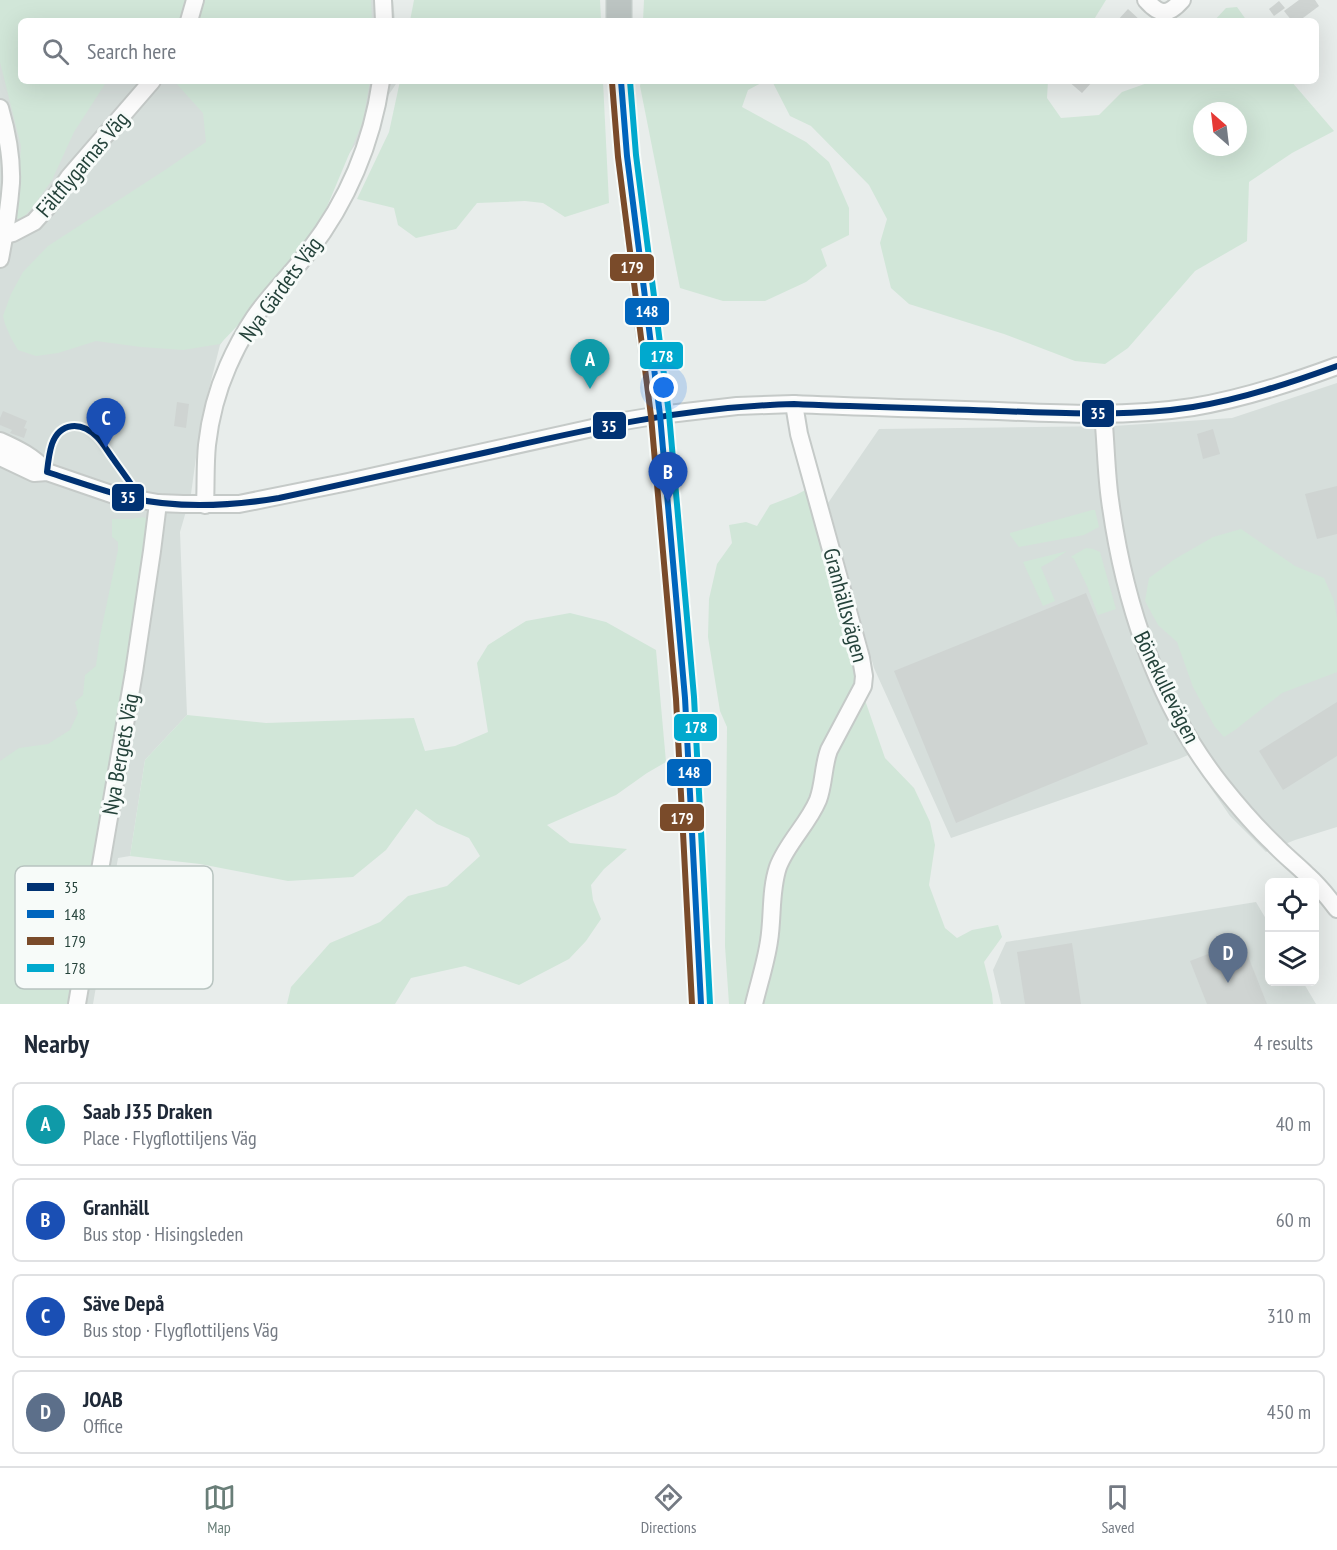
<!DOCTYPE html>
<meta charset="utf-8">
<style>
:root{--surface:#fff;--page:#f6f6f7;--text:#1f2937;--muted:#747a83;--line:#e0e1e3;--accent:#697e78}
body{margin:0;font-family:"PT Sans Narrow",sans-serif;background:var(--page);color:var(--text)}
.controls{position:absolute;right:18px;bottom:18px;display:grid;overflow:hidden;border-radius:9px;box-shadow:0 6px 24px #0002}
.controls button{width:54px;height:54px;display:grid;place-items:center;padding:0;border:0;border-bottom:2px solid var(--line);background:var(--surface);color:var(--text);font:30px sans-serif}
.compass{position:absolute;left:1193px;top:102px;width:54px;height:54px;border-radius:50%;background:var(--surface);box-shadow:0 6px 24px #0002;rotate:332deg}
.you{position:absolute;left:664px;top:388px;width:21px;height:21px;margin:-15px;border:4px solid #fff;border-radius:50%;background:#1a73e8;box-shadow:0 0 0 9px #1a73e833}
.badge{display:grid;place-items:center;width:39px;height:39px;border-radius:50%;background:var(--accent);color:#fff;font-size:20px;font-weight:700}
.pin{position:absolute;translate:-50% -50px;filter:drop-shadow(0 2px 3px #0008)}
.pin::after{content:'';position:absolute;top:32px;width:21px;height:18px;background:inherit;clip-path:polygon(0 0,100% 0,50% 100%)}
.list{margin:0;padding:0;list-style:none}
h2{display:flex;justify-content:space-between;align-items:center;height:78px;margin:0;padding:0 24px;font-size:26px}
h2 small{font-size:20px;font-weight:400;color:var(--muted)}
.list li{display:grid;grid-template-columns:39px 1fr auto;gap:18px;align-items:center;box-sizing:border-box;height:84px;margin:0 12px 12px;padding:0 12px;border:2px solid var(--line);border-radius:9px}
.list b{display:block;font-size:22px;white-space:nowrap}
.list p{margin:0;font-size:20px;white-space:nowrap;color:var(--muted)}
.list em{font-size:20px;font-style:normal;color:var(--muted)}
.icon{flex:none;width:33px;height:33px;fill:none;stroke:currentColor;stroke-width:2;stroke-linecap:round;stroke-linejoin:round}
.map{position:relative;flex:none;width:1337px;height:1004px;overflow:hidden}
.search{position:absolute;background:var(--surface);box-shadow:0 6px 24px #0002;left:18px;right:18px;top:18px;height:66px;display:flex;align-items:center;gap:15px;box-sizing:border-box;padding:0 21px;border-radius:9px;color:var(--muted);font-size:22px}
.sheet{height:462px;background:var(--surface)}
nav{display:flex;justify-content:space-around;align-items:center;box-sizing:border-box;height:84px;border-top:2px solid var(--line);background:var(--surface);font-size:16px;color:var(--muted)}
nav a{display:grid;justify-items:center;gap:3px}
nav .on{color:var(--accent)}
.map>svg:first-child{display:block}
.built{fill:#d6dedb}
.green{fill:#d1e6d8;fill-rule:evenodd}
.building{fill:#cfd4d2}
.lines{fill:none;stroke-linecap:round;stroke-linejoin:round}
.minor-casing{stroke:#c5cac8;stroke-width:20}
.highway-casing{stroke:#c3ccc9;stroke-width:27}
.minor{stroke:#fcfcfc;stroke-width:16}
.highway{stroke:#bcc4c2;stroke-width:24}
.bus-1-casing{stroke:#f7fbf9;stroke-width:10}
.bus-2-casing{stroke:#f7fbf9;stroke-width:10}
.bus-3-casing{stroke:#f7fbf9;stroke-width:10}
.bus-4-casing{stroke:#f7fbf9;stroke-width:10}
.bus-1{stroke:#003273;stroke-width:6}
.bus-2{stroke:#0065bd;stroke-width:6}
.bus-3{stroke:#7a4b2a;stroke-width:6}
.bus-4{stroke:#00a9ce;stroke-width:6}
.labels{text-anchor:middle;stroke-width:6;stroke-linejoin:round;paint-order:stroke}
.street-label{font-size:22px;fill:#24423a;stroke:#f7fbf9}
.key{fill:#f7fbf9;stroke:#b8c4c0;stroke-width:1.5}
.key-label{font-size:16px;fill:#24423a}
.line-badge{stroke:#f7fbf9;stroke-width:2}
.badge-label{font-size:16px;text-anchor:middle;font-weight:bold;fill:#fff}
</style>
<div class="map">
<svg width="1337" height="1004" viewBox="0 0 1337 1004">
<rect width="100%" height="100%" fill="#e8edeb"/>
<!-- built -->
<g class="built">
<polygon points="0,0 393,0 395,21 21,21 21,81 398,81 220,345 201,421 191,494 180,532 187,715 145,760 130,856 118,858 93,1004 0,1004"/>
<polygon points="1337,383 1337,827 1295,840 1266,852 1230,816 1188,755 1179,759 951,838 874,668 828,503 879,429 1114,426 1232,418"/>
<polygon points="1256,902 1269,924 1270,981 1303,982 1316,1004 1001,1004 993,970 1006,942"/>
</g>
<!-- green -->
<g class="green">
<polygon points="0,0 371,0 372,21 21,21 21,81 110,81 105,84 74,132 52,180 32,208 21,220 17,218 17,208 21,146 0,62"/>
<polygon points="414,0 600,0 601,21 410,21"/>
<polygon points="644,0 1106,0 1093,21 643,21"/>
<polygon points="1237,7 1247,21 1214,21 1226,8"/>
<polygon points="174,81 370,81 363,121 321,221 286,275 220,344 183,350 141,347 96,341 58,353 36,356 18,350 11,338 5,324 3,316 11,294 23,272 48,246 165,170 206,142 203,113"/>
<polygon points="400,81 603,81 609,203 565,217 543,203 525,201 477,203 456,229 416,238 398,225 394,208 357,199 389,132"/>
<polygon points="641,81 765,81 748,90 742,107 806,142 829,162 849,208 849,235 821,249 827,266 806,282 765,301 723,301 680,288 640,86"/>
<path d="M 772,81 L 1048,81 L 1047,98 L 1061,118 L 1099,115 L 1122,92 L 1153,81 L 1291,81 L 1334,131 L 1292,153 L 1249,182 L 1247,241 L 1195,271 L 1128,348 L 1105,364 L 1075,361 L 1004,334 L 909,304 L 891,288 L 880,243 L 887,219 L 869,185 L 811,126 L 790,116 ZM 1202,111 L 1238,111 L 1238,147 L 1202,147 Z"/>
<polygon points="809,488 817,511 857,677 885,758 914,788 930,822 935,845 929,885 945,928 957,938 972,930 998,925 1002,937 984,962 992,994 993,1004 729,1004 725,946 727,727 720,711 708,637 709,599 717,564 732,543 729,525 746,522 757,526 770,505 796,495"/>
<polygon points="1092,510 1095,510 1099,527 1084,535 1019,547 1010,535 1010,533"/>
<path d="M 143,517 L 149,520 L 106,801 C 99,819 97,830 99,850 L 73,1004 L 0,1004 L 0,761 L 19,748 L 48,744 L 70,730 L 78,713 L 75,702 L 83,695 L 85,675 L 96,666 L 100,636 L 118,550 L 118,542 L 112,537 L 112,519 L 130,519 Z"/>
<polygon points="1241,529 1295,566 1324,578 1334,601 1337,618 1337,672 1282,693 1235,730 1224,737 1215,727 1193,687 1177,642 1158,625 1145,601 1149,578 1175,559 1213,537"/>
<polygon points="1086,548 1093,549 1100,552 1116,609 1098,615 1087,586 1074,559 1071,557 1072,556"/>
<polygon points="1067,551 1052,561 1041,567 1055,601 1043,606 1023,562"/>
<polygon points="570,613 606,622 656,650 666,762 647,773 616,795 547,825 570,843 627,849 604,869 591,885 593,900 601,919 586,941 569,959 519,985 465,966 411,978 395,1004 287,1004 291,987 330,943 380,922 408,896 447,886 480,856 469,838 437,824 416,809 386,850 353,877 288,881 200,864 130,856 145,760 187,715 266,723 414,718 425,751 455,746 488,732 477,663 488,645 526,621"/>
</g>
<!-- building -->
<g class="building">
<polygon points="1299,0 1315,0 1319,6 1299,21 1292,21 1284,11"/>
<polygon points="1279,1 1285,8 1274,16 1269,9"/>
<polygon points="1128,9 1141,21 1117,21"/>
<polygon points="1068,81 1093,81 1082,93"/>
<polygon points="177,402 189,404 186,428 174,426"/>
<polygon points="3,411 27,421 24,428 27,429 24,438 10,433 12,430 0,425 0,418"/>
<polygon points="1213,429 1220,454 1203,459 1197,434"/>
<polygon points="1337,486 1337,534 1317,539 1305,494"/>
<polygon points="1086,593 1148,744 956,823 894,671"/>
<polygon points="1337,702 1337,756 1283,790 1259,751"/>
<polygon points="1242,941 1267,1004 1207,1004 1190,961"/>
<polygon points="1072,943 1081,1004 1025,1004 1017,952"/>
</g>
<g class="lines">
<defs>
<g id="minor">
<polyline points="383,0 384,21"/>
<path d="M 1146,0 C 1160,16 1168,16 1182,0"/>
<polyline points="189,21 195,0"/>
<path d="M 0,108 C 7,132 12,158 11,183 C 9,209 5,234 0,259"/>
<polyline points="5,235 13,233 34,222 51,203 69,177 152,81"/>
<path d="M 1103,414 C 1106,443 1106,472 1110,500 C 1124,603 1157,704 1222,786 C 1238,806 1255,826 1274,844 C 1284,855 1296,864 1307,875 C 1318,885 1328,897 1337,909"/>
<path d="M 0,441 C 18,449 34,457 47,472"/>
<path d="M 0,457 L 34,473 L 47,472 L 114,495 L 158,503 L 183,504 L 239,504 L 348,482 L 624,421 L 660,415 L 737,406 L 794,404 C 862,407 930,409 998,411 C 1063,414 1129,417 1193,407 C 1242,399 1291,383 1337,366"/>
<path d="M 205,505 C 206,485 205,465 207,445 C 210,418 217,391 228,366 C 235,350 244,333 254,318 C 270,294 292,274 309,251 C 347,202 372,143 381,81"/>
<polyline points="77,1004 134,672 152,551 158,503"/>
<path d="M 754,1004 C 759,983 766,962 769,941 C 773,917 770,891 778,867 C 787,843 808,824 818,800 C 824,784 823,766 829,750 L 863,686 L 864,676 L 861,658 L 799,434 L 794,404"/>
</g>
<g id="highway">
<polyline points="619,21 619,0"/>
<polyline points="621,81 627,156 648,327 660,415 668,502 685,698 701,1004"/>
</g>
</defs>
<!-- minor casing -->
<use href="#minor" class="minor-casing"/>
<!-- highway casing -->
<use href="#highway" class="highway-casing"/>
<!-- minor -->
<use href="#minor" class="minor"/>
<!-- highway -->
<use href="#highway" class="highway"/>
<defs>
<path id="bus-1" d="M 140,499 C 133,485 123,473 114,460 C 108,452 103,443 97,437 C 81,421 60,422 52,444 C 49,453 48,463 47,472 C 75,481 103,491 131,498 C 180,509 231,506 279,498 C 349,483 419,467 488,452 C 592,428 688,407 794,404 C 862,407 930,408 998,411 C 1063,413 1129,417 1193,407 C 1242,399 1290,383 1337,366"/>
<polyline id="bus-2" points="621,81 627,156 660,415 685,698 701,1004"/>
<polyline id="bus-3" points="612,82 618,157 651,416 676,699 692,1004"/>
<polyline id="bus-4" points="630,81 636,155 669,414 694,697 710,1004"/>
</defs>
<!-- bus-1 casing -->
<use href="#bus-1" class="bus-1-casing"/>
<!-- bus-2 casing -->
<use href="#bus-2" class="bus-2-casing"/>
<!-- bus-3 casing -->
<use href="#bus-3" class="bus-3-casing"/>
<!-- bus-4 casing -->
<use href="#bus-4" class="bus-4-casing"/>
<!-- bus-1 -->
<use href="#bus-1" class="bus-1"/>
<!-- bus-2 -->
<use href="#bus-2" class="bus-2"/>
<!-- bus-3 -->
<use href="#bus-3" class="bus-3"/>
<!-- bus-4 -->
<use href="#bus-4" class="bus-4"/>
</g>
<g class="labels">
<!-- street labels -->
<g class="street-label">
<text transform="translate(82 164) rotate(-50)" y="8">Fältflygarnas Väg</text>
<text transform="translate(280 289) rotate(-54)" y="8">Nya Gärdets Väg</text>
<text transform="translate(846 605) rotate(75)" y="8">Granhällsvägen</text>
<text transform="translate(1167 687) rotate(64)" y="8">Bönekullevägen</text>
<text transform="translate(120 754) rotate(-80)" y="8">Nya Bergets Väg</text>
</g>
</g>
<!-- legend -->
<rect x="15" y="866" width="198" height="123" rx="9" class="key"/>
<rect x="27" y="883" width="27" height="8" fill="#003273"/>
<rect x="27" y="910" width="27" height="8" fill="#0065bd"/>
<rect x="27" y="937" width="27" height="8" fill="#7a4b2a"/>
<rect x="27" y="964" width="27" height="8" fill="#00a9ce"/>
<g class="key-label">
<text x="64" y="893">35</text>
<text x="64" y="920">148</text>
<text x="64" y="947">179</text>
<text x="64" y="974">178</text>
</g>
<g class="line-badge">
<rect x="609" y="253" width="46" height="29" rx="6" fill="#7a4b2a"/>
<rect x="624" y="297" width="46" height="29" rx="6" fill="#0065bd"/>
<rect x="639" y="341" width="45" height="29" rx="6" fill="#00a9ce"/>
<rect x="1081" y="399" width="34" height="29" rx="6" fill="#003273"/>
<rect x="592" y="411" width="35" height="29" rx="6" fill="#003273"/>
<rect x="111" y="483" width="34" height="29" rx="6" fill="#003273"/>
<rect x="673" y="713" width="45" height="29" rx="6" fill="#00a9ce"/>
<rect x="666" y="758" width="46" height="29" rx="6" fill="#0065bd"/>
<rect x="659" y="803" width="46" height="29" rx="6" fill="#7a4b2a"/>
</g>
<g class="badge-label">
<text x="632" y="273">179</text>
<text x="647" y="317">148</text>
<text x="662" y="362">178</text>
<text x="1098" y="419">35</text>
<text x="609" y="432">35</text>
<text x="128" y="503">35</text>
<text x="696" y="733">178</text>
<text x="689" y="778">148</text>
<text x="682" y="824">179</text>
</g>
</svg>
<div class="controls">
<button><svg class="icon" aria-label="locate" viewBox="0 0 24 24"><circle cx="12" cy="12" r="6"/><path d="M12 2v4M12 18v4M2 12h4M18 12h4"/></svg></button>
<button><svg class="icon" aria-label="layers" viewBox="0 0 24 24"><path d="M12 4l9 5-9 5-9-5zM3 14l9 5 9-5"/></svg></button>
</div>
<svg class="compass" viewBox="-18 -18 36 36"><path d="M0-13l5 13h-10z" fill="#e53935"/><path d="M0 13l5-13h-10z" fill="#747a83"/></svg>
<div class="you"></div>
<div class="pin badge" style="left:590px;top:389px;background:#0f9aa8">A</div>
<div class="pin badge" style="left:668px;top:502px;background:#1a4fb4">B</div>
<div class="pin badge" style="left:106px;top:448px;background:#1a4fb4">C</div>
<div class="pin badge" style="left:1228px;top:983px;background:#5c6f8a">D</div>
<div class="search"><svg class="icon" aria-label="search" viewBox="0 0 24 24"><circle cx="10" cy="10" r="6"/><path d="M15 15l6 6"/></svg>Search here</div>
</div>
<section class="sheet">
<h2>Nearby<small>4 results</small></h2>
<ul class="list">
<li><span class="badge" style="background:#0f9aa8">A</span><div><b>Saab J35 Draken</b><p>Place · Flygflottiljens Väg</p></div><em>40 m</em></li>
<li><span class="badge" style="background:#1a4fb4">B</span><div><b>Granhäll</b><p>Bus stop · Hisingsleden</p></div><em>60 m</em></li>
<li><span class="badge" style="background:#1a4fb4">C</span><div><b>Säve Depå</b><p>Bus stop · Flygflottiljens Väg</p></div><em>310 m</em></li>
<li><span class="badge" style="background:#5c6f8a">D</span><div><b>JOAB</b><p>Office</p></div><em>450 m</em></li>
</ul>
</section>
<nav>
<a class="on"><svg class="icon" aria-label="map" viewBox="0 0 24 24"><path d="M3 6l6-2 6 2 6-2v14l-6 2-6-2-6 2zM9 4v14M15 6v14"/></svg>Map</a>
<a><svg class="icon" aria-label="directions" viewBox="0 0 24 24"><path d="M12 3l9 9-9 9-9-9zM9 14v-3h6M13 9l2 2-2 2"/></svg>Directions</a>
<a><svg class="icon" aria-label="saved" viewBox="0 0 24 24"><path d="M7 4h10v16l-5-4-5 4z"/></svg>Saved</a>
</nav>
